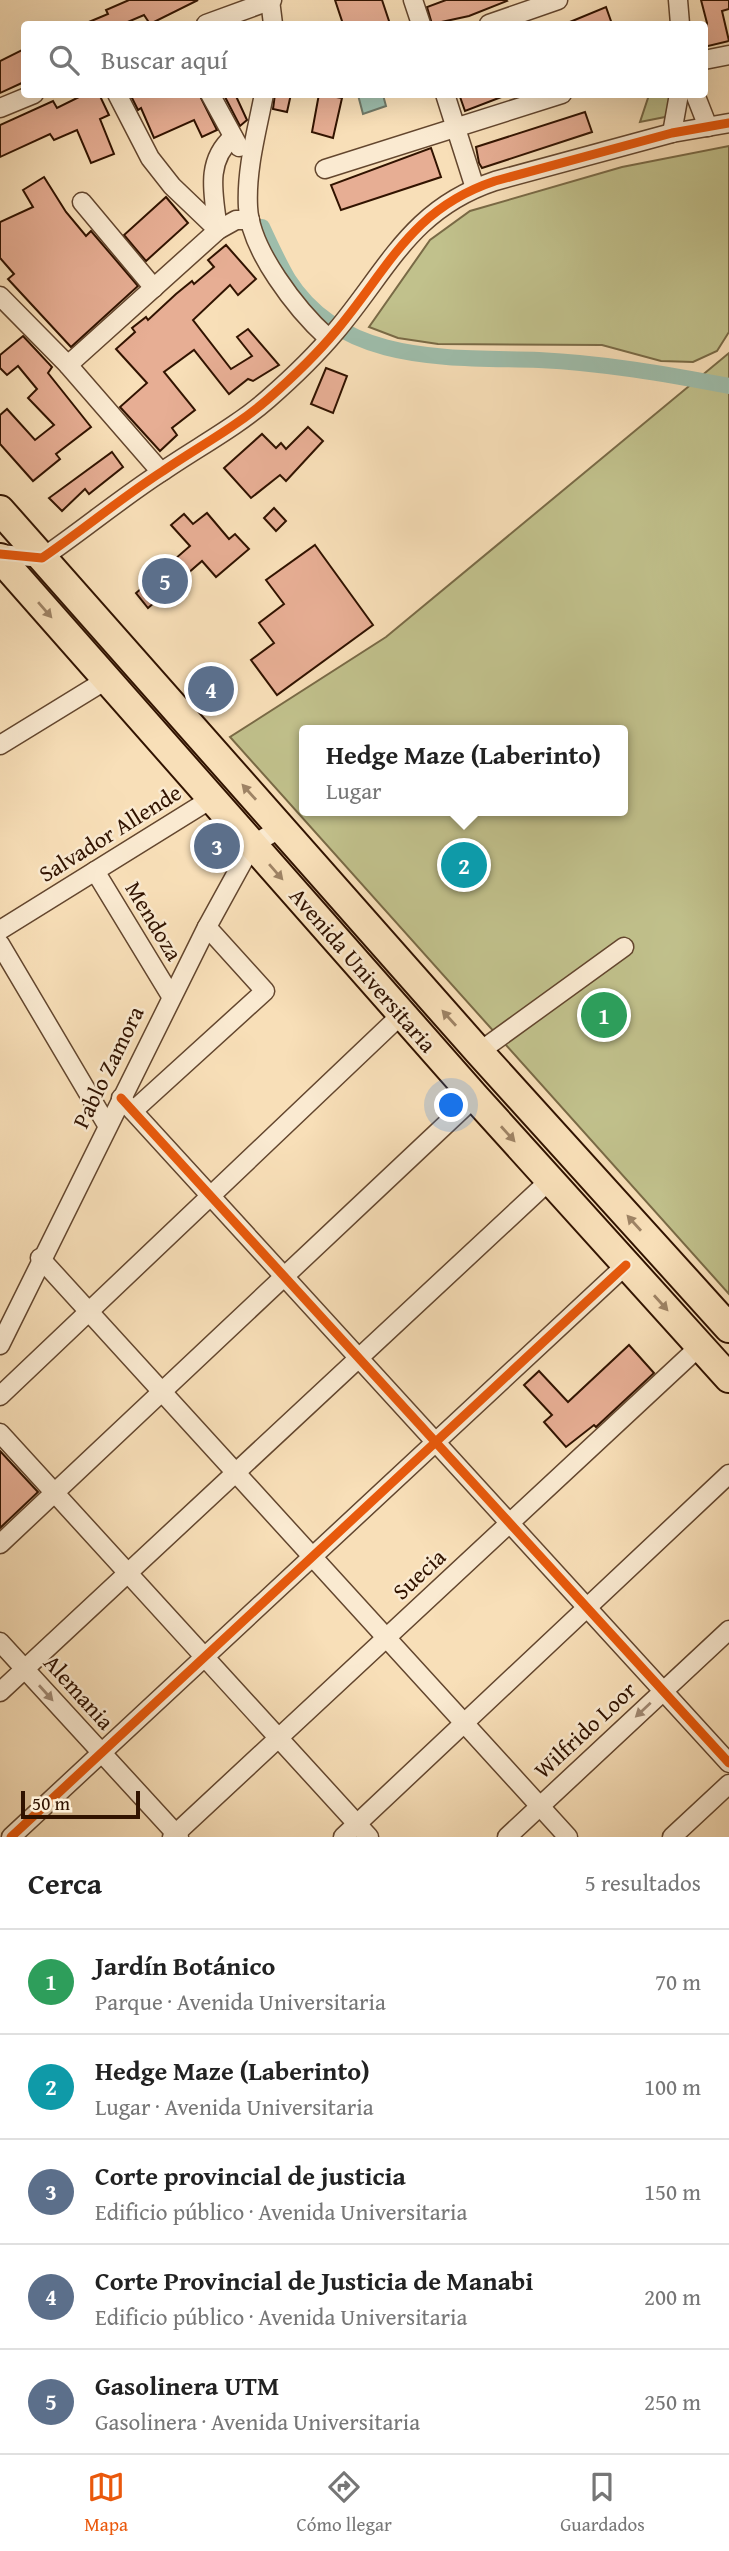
<!DOCTYPE html>
<html lang="es">
<meta charset="utf-8">
<style>
:root{--surface:#fff;--page:#f2f2f2;--text:#222;--muted:#767676;--line:#e0e0e0;--accent:#ea580c}
body{margin:0;font-family:"Gentium Book Plus",serif;background:var(--page);color:var(--text)}
.scale{position:absolute;left:21px;bottom:18px;width:119px;box-sizing:border-box;padding-left:7px;border:4px solid #311300;border-top:0;font-size:19px;line-height:24px;white-space:nowrap;color:#311300;-webkit-text-stroke:5px #faead1;paint-order:stroke}
.you{position:absolute;left:452px;top:1106px;width:24px;height:24px;margin:-18px;border:5px solid #fff;border-radius:50%;background:#1a73e8;box-shadow:0 0 0 10px #1a73e833}
.badge{display:grid;place-items:center;width:46px;height:46px;border-radius:50%;background:var(--accent);color:#fff;font-size:23px;font-weight:700}
.pin{position:absolute;translate:-50% -50%;border:4px solid #fff;box-shadow:0 2px 7px #0006}
.popup{position:absolute;left:299px;top:725px;width:329px;height:91px;box-sizing:border-box;display:grid;place-content:center;border-radius:7px;background:var(--surface);filter:drop-shadow(0 2px 5px #0005);font-size:23px;white-space:nowrap;color:var(--muted)}
.popup b{font-size:26px;color:var(--text)}
.popup::after{content:'';position:absolute;left:50%;top:100%;margin-left:-14px;border:14px solid transparent;border-top-color:var(--surface)}
.list{margin:0;padding:0;list-style:none}
h2{display:flex;justify-content:space-between;align-items:center;height:91px;margin:0;padding:0 28px;font-size:30px}
h2 small{font-size:23px;font-weight:400;color:var(--muted)}
.list li{display:grid;grid-template-columns:46px 1fr auto;gap:21px;align-items:center;box-sizing:border-box;height:105px;padding:0 28px;border-top:2px solid var(--line)}
.list b{display:block;font-size:26px;white-space:nowrap}
.list p{margin:0;font-size:23px;white-space:nowrap;color:var(--muted)}
.list em{font-size:23px;font-style:normal;color:var(--muted)}
.icon{flex:none;width:38px;height:38px;fill:none;stroke:currentColor;stroke-width:2;stroke-linecap:round;stroke-linejoin:round}
.map{position:relative;flex:none;width:729px;height:1837px;overflow:hidden}
.search{position:absolute;background:var(--surface);box-shadow:0 7px 28px #0002;left:21px;right:21px;top:21px;height:77px;display:flex;align-items:center;gap:18px;box-sizing:border-box;padding:0 24px;border-radius:7px;color:var(--muted);font-size:26px}
.sheet{height:616px;background:var(--surface)}
nav{display:flex;justify-content:space-around;align-items:center;box-sizing:border-box;height:98px;border-top:2px solid var(--line);background:var(--surface);font-size:19px;color:var(--muted)}
nav a{display:grid;justify-items:center;gap:4px}
nav .on{color:var(--accent)}
.map>svg:first-child{display:block}
.green{fill:#c1c18c;stroke:#796a46;stroke-width:2;fill-rule:evenodd}
.water{fill:#9ebdab;stroke:#727967;stroke-width:2}
.lines{fill:none;stroke-linecap:round;stroke-linejoin:round}
.canal{stroke:#9ebdab;stroke-width:16}
.building{fill:#e7ae94;stroke:#311300;stroke-width:2}
.street-casing{stroke:#63462e;stroke-width:21}
.primary-casing{stroke:#311300;stroke-width:32}
.street{stroke:#faead1;stroke-width:18}
.primary{stroke:#f8dfb8;stroke-width:28}
.cycleway-casing{stroke:#faead1;stroke-width:13}
.cycleway{stroke:#e8590c;stroke-width:9}
.oneway{fill:#9e8365}
.oneway2{fill:#a08973}
.labels{text-anchor:middle;stroke-width:5;stroke-linejoin:round;paint-order:stroke}
.street-label{font-size:23px;fill:#311300;stroke:#faead1}
</style>
<div class="map">
<svg width="729" height="1837" viewBox="0 0 729 1837">
<rect width="100%" height="100%" fill="#f8dfb8"/>
<filter id="stains"><feTurbulence type="fractalNoise" baseFrequency=".00286" numOctaves="4"/><feColorMatrix values="0 0 0 0 .2 0 0 0 0 .09 0 0 0 0 .02 0 0 0 .5 -.17"/></filter>
<radialGradient id="worn" r=".72"><stop offset=".6" stop-color="#630" stop-opacity="0"/><stop offset="1" stop-color="#630" stop-opacity=".3"/></radialGradient>
<!-- green -->
<g class="green">
<polygon points="649,95 672,95 670,110 665,117 640,122"/>
<polygon points="729,146 729,332 717,351 693,362 661,361 602,345 438,344 398,338 369,327 430,240 470,211 622,167"/>
<path d="M 729,353 L 729,1294 L 230,737 L 386,637 ZM 305,730 L 623,730 L 623,811 L 305,811 Z"/>
</g>
<!-- water -->
<polygon class="water" points="358,95 383,95 386,106 363,114"/>
<g class="lines">
<!-- canal -->
<path class="canal" d="M 262,227 C 270,244 278,262 288,279 C 343,366 451,357 539,360 C 603,363 666,374 729,386"/>
</g>
<!-- building -->
<g class="building">
<polygon points="129,0 198,0 150,24 144,15 123,24 84,24 108,14 106,10"/>
<polygon points="335,0 382,0 390,24 343,24"/>
<polygon points="446,0 506,0 507,1 469,16 432,24 427,7"/>
<polygon points="701,0 729,0 729,9 722,11 729,41 704,47 707,23"/>
<polygon points="606,7 612,24 565,24"/>
<polygon points="24,49 24,82 0,93 0,61"/>
<polygon points="85,94 99,94 109,115 100,119 114,154 91,163 77,130 54,140 50,134 0,157 0,125 53,101 57,108"/>
<polygon points="130,94 199,94 217,130 202,137 194,120 154,138 141,108 138,110"/>
<polygon points="235,94 247,120 240,126 224,95"/>
<polygon points="275,94 291,94 287,112 273,109"/>
<polygon points="319,94 342,98 333,138 312,132"/>
<polygon points="459,94 504,94 504,96 465,111"/>
<polygon points="585,112 592,132 482,168 479,163 476,147"/>
<polygon points="431,148 441,177 341,210 331,185"/>
<polygon points="44,177 66,212 86,236 91,231 138,286 71,347 8,279 14,274 0,258 0,222 33,207 23,190"/>
<polygon points="166,197 188,223 146,261 124,235"/>
<polygon points="226,245 256,279 238,295 230,285 193,320 231,369 252,356 237,337 248,329 279,365 253,381 248,379 229,394 194,350 164,372 195,410 172,428 177,435 160,451 120,407 147,383 116,349 135,332 132,328 146,317 148,320 176,294 192,281 194,284 214,267 208,260"/>
<polygon points="23,336 52,367 48,373 91,427 56,454 60,459 33,481 0,444 0,415 7,409 35,440 54,425 28,398 37,389 18,366 7,375 0,368 0,355"/>
<polygon points="326,368 347,376 333,413 311,404"/>
<polygon points="308,427 323,441 286,481 280,475 251,498 224,468 262,434 276,448 281,443 286,449"/>
<polygon points="112,452 123,467 89,494 85,489 62,511 49,498"/>
<polygon points="274,508 286,521 276,531 264,518"/>
<polygon points="207,513 229,539 235,534 249,549 216,577 202,561 148,608 136,593 190,546 171,525 184,514 193,524"/>
<polygon points="315,545 373,625 277,695 251,660 274,643 259,623 284,604 266,580"/>
<polygon points="629,1345 654,1373 596,1427 594,1425 566,1447 544,1422 552,1415 524,1385 539,1371 568,1402"/>
<polygon points="0,1451 38,1492 0,1528"/>
</g>
<g class="lines">
<defs>
<g id="street">
<polyline points="270,0 273,24"/>
<polyline points="413,0 421,24"/>
<polyline points="678,0 680,24"/>
<polyline points="206,24 272,0"/>
<polyline points="489,24 558,0"/>
<polyline points="704,60 729,55"/>
<polyline points="117,94 150,158 172,186 218,230"/>
<polyline points="210,94 239,147"/>
<path d="M 264,94 C 257,131 246,169 248,207 C 250,250 297,310 328,338"/>
<polyline points="445,94 475,188"/>
<polyline points="695,94 708,127"/>
<polyline points="0,108 34,94"/>
<polyline points="672,133 679,94"/>
<polyline points="325,169 562,94"/>
<polyline points="82,202 154,288"/>
<path d="M 218,230 C 214,196 204,162 233,137"/>
<polyline points="0,296 68,365 161,472"/>
<polyline points="68,365 218,230 236,220 250,220"/>
<path d="M 0,554 L 42,558 C 83,530 121,498 163,471 C 198,447 236,427 268,399 C 292,378 316,355 336,331 C 389,268 411,209 495,181 L 672,133 L 729,123"/>
<polyline points="0,745 106,680"/>
<polyline points="95,871 171,996"/>
<polyline points="0,930 211,799"/>
<polyline points="0,944 107,1125"/>
<polyline points="479,1052 624,947"/>
<polyline points="121,1098 729,1763"/>
<polyline points="133,1111 265,991 207,927"/>
<polyline points="40,1258 568,1837"/>
<polyline points="0,1345 207,927 252,845 281,828"/>
<polyline points="0,1396 402,1014"/>
<polyline points="0,1433 369,1837"/>
<polyline points="0,1544 475,1097"/>
<polyline points="0,1642 179,1837"/>
<polyline points="0,1692 550,1180"/>
<polyline points="11,1837 626,1265"/>
<polyline points="172,1837 700,1346"/>
<polyline points="343,1837 729,1474"/>
<polyline points="507,1837 729,1630"/>
<polyline points="672,1837 729,1784"/>
</g>
<g id="primary">
<polyline points="0,510 479,1052 729,1328"/>
<polyline points="0,558 475,1097 729,1378"/>
</g>
</defs>
<!-- street casing -->
<use href="#street" class="street-casing"/>
<!-- primary casing -->
<use href="#primary" class="primary-casing"/>
<!-- street -->
<use href="#street" class="street"/>
<!-- primary -->
<use href="#primary" class="primary"/>
<defs>
<g id="cycleway">
<path d="M 0,554 L 42,558 C 83,530 121,498 163,471 C 198,447 236,427 268,399 C 292,378 316,355 336,331 C 389,268 411,209 495,181 L 672,133 L 729,123"/>
<polyline points="121,1098 729,1763"/>
<polyline points="11,1837 626,1265"/>
</g>
</defs>
<!-- cycleway casing -->
<use href="#cycleway" class="cycleway-casing"/>
<!-- cycleway -->
<use href="#cycleway" class="cycleway"/>
</g>
<!-- one-way arrows -->
<defs><path id="oneway-solid" d="M-6-.8H1V-3.2L6.5 0L1 3.2V.8H-6Z" transform="scale(1.75)"/></defs>
<g class="oneway">
<use href="#oneway-solid" transform="translate(45 610) rotate(49)"/>
<use href="#oneway-solid" transform="translate(249 792) rotate(-132)"/>
<use href="#oneway-solid" transform="translate(276 872) rotate(49)"/>
<use href="#oneway-solid" transform="translate(449 1018) rotate(-132)"/>
<use href="#oneway-solid" transform="translate(508 1134) rotate(48)"/>
<use href="#oneway-solid" transform="translate(634 1223) rotate(-132)"/>
<use href="#oneway-solid" transform="translate(661 1303) rotate(48)"/>
</g>
<g class="oneway2">
<use href="#oneway-solid" transform="translate(46 1693) rotate(48)"/>
<use href="#oneway-solid" transform="translate(643 1710) rotate(137)"/>
</g>
<g class="labels">
<!-- street labels -->
<g class="street-label">
<text transform="translate(110 833) rotate(-32)" y="8">Salvador Allende</text>
<text transform="translate(154 921) rotate(59)" y="8">Mendoza</text>
<text transform="translate(363 970) rotate(49)" y="8">Avenida Universitaria</text>
<text transform="translate(108 1067) rotate(-64)" y="8">Pablo Zamora</text>
<text transform="translate(419 1574) rotate(-43)" y="8">Suecia</text>
<text transform="translate(79 1692) rotate(48)" y="8">Alemania</text>
<text transform="translate(585 1730) rotate(-43)" y="8">Wilfrido Loor</text>
</g>
</g>
<rect width="100%" height="100%" filter="url(#stains)"/>
<rect width="100%" height="100%" fill="url(#worn)"/>
</svg>
<div class="scale">50 m</div>
<div class="you"></div>
<div class="pin badge" style="left:604px;top:1015px;background:#2e9e5b">1</div>
<div class="pin badge" style="left:464px;top:865px;background:#0f9aa8">2</div>
<div class="popup"><b>Hedge Maze (Laberinto)</b>Lugar</div>
<div class="pin badge" style="left:217px;top:846px;background:#5c6f8a">3</div>
<div class="pin badge" style="left:211px;top:689px;background:#5c6f8a">4</div>
<div class="pin badge" style="left:165px;top:581px;background:#5c6f8a">5</div>
<div class="search"><svg class="icon" aria-label="search" viewBox="0 0 24 24"><circle cx="10" cy="10" r="6"/><path d="M15 15l6 6"/></svg>Buscar aquí</div>
</div>
<section class="sheet">
<h2>Cerca<small>5 resultados</small></h2>
<ul class="list">
<li><span class="badge" style="background:#2e9e5b">1</span><div><b>Jardín Botánico</b><p>Parque · Avenida Universitaria</p></div><em>70 m</em></li>
<li><span class="badge" style="background:#0f9aa8">2</span><div><b>Hedge Maze (Laberinto)</b><p>Lugar · Avenida Universitaria</p></div><em>100 m</em></li>
<li><span class="badge" style="background:#5c6f8a">3</span><div><b>Corte provincial de justicia</b><p>Edificio público · Avenida Universitaria</p></div><em>150 m</em></li>
<li><span class="badge" style="background:#5c6f8a">4</span><div><b>Corte Provincial de Justicia de Manabi</b><p>Edificio público · Avenida Universitaria</p></div><em>200 m</em></li>
<li><span class="badge" style="background:#5c6f8a">5</span><div><b>Gasolinera UTM</b><p>Gasolinera · Avenida Universitaria</p></div><em>250 m</em></li>
</ul>
</section>
<nav>
<a class="on"><svg class="icon" aria-label="map" viewBox="0 0 24 24"><path d="M3 6l6-2 6 2 6-2v14l-6 2-6-2-6 2zM9 4v14M15 6v14"/></svg>Mapa</a>
<a><svg class="icon" aria-label="directions" viewBox="0 0 24 24"><path d="M12 3l9 9-9 9-9-9zM9 14v-3h6M13 9l2 2-2 2"/></svg>Cómo llegar</a>
<a><svg class="icon" aria-label="saved" viewBox="0 0 24 24"><path d="M7 4h10v16l-5-4-5 4z"/></svg>Guardados</a>
</nav>
